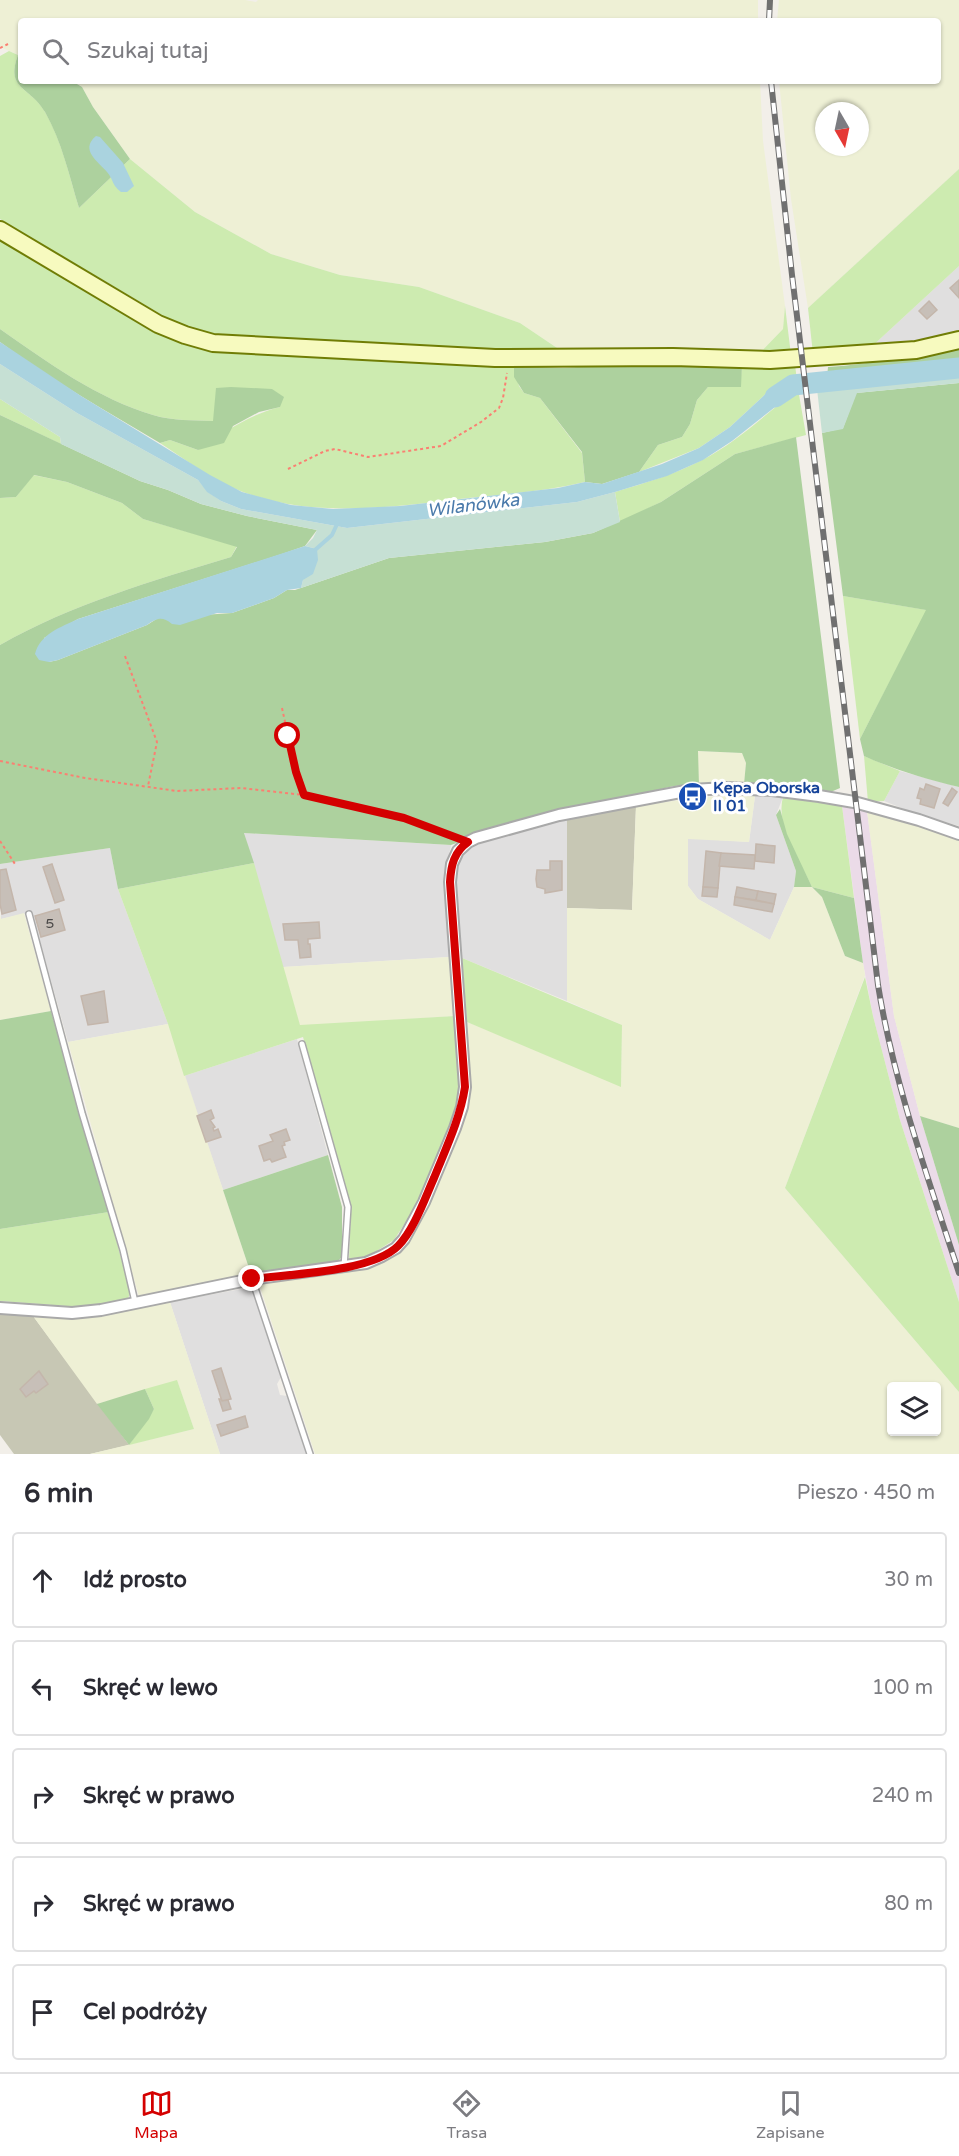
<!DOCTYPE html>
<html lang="pl">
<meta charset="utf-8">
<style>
:root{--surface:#fff;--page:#f2f2f3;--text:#2b2b33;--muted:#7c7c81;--line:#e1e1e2;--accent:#d40000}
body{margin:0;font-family:"Varela Round",sans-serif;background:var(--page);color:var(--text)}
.controls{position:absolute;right:18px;bottom:18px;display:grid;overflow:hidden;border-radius:6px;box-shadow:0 2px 4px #0004}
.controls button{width:54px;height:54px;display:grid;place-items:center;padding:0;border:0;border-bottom:2px solid var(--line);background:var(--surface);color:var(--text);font:30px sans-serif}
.compass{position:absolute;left:815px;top:102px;width:54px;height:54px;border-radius:50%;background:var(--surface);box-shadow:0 2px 4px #0004;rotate:171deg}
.stop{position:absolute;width:18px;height:18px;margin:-14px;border:4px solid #d40000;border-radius:50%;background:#fff}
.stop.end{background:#d40000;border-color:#fff;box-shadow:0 2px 6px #0008}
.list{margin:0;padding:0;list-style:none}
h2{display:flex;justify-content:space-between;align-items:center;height:78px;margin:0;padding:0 24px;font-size:26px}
h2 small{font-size:20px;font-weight:400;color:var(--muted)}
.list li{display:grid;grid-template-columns:39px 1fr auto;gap:18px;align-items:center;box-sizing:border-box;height:96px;margin:0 12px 12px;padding:0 12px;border:2px solid var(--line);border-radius:6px}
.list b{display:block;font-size:22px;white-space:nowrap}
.list em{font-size:20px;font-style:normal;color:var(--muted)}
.icon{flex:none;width:33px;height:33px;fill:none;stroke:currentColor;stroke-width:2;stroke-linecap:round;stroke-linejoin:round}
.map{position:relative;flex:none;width:959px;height:1454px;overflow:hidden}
.search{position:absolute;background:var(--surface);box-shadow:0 2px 4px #0004;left:18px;right:18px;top:18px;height:66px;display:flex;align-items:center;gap:15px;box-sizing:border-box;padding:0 21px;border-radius:6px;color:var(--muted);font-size:22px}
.sheet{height:618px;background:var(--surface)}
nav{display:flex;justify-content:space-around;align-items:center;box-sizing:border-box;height:84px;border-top:2px solid var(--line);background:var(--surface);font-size:16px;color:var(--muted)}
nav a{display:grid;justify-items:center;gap:3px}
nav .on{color:var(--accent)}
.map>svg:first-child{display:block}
.residential{fill:#e0dfdf}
.industrial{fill:#ebdbe8}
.construction{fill:#c7c7b4}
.farmland{fill:#eef0d5;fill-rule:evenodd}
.grass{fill:#cdebb0}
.forest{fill:#add19e}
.wetland{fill:#c6e0d4}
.water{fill:#aad3df}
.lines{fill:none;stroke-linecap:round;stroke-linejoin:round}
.stream{stroke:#aad3df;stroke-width:4}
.river{stroke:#aad3df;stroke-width:21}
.building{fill:#c7bfb8;stroke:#c4b6ab;stroke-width:1.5}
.lane-casing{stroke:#a9a9a9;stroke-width:8}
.street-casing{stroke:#a9a9a9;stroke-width:14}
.secondary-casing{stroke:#707d05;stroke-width:20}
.path{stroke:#fa8072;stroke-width:2;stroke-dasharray:3 3;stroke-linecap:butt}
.lane{stroke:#fff;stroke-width:5}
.street{stroke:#fff;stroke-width:10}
.secondary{stroke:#f7fabf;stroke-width:16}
.rail-casing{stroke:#707070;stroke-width:6}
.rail{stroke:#fff;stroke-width:4;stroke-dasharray:11;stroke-linecap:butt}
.route{stroke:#d40000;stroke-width:8}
.labels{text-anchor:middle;stroke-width:6;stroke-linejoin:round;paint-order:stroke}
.number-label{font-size:14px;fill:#4b4948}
.transit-label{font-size:16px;font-weight:bold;fill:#164399;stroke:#fff;text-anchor:start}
.water-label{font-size:18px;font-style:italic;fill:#4a7aab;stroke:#fff}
</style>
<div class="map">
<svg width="959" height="1454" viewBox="0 0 959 1454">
<rect width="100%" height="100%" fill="#f2efe9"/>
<!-- residential -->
<g class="residential">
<polygon points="959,266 959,334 868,350"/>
<polygon points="900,771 959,787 959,826 909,811 884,801"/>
<polygon points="755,796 783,797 776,815 796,871 794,887 770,940 698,899 688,886 688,838 749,842"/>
<polygon points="567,820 567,1001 462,958 455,883 457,868 463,855 474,846 505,835"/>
<polygon points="244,833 451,845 444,879 449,957 283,967"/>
<polygon points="110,848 118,889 168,1024 68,1042 32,912 1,919 0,864"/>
<polygon points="297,1039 328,1155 223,1190 184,1076"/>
<polygon points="252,1287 281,1377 277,1384 280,1395 287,1396 306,1454 220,1454 170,1302"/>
</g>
<!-- industrial -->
<polygon class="industrial" points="842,806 867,811 894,1016 920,1116 959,1245 959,1302 900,1120 873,1016 863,963"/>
<!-- construction -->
<g class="construction">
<polygon points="636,806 632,910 567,908 567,820"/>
<polygon points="0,1313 33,1316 129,1445 90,1454 14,1454 0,1435"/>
</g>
<!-- farmland -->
<g class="farmland">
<polygon points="0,0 245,0 256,2 258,0 758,0 758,21 21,21 21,56 0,47"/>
<path d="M 779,0 L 959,0 L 959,169 L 808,308 L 791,199 L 779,81 L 938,81 L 938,21 L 777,21 ZM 824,111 L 860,111 L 860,147 L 824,147 Z"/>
<polygon points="72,81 760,81 763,141 785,306 783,329 758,355 563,352 520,323 419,287 340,275 271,254 195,212 130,159 93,107 82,87"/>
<polygon points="697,751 742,753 746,763 744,784 699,785"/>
<path d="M 755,796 L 749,842 L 688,839 L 688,886 L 698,899 L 770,940 L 794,887 L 812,887 L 822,897 L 845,956 L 863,963 L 865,975 L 861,986 L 785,1188 L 959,1392 L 959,1454 L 315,1454 L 259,1284 L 366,1267 L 389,1259 L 414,1233 L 460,1127 L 471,1090 L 467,1022 L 621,1086 L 622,1025 L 567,1001 L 567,908 L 632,910 L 636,806 L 702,797 ZM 892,1386 L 936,1386 L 936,1432 L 892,1432 Z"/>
<polygon points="867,811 908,821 959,841 959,1128 920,1116 894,1016"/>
<polygon points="24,913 51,1011 0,1020 0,916 1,919"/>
<polygon points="449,957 455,1016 300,1026 283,967"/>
<polygon points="168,1024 251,1274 139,1297 68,1042"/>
<polygon points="170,1302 220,1454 90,1454 194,1429 177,1381 97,1404 33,1316 79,1319"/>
</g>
<!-- grass -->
<g class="grass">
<path d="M 9,51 L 18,55 C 5,90 30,86 45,112 C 62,141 69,175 79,208 L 130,159 L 195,212 L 271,254 L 340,275 L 419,287 L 520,323 L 563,352 L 557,355 L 220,337 L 184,328 L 0,219 L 0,56 Z"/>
<polygon points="959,169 959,266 868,350 813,354 808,308"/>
<path d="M 0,236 L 149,324 L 191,345 L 213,350 L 514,366 L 519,386 L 524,393 L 540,398 L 582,453 L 585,482 C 547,491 507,494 468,498 C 394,507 315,519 243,492 C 213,481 186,460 160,443 L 170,440 L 198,450 C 224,432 248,415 280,407 L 215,410 L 214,421 C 194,420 173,421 153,415 C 98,399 47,362 0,329 Z"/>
<polygon points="785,306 791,355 758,355 783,329"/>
<polygon points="742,365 795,365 797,380 771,389 730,427 699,448 639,472 658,445 682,437 690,424 697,400 708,387 740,387"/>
<path d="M 798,389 L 806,435 L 735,454 L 661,502 L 620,522 L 615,492 C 645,483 675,474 702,460 C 737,442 767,413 798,389 Z"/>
<polygon points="0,399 60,437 61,444 0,415"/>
<path d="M 33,475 L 67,482 L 122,503 L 143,519 L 237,546 L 231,557 C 152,581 72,604 0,645 L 0,498 L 16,497 Z"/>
<polygon points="843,596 927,610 860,739"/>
<polygon points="864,756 900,771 884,801 868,802"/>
<path d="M 783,797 L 842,806 L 854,898 L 812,887 C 800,861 775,826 783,797 Z"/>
<polygon points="254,863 300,1025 455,1016 459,1096 446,1149 409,1217 394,1240 364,1259 349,1260 351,1206 303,1037 184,1076 168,1024 118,889"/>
<polygon points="462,958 622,1025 621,1087 467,1022"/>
<polygon points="865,977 873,1016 900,1120 959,1302 959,1392 785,1188"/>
<polygon points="109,1212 130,1293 128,1299 79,1307 0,1301 0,1229"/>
<polygon points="177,1380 194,1429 129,1445 154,1409 145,1389"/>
</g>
<!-- forest -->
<g class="forest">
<path d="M 18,55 L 21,56 L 21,81 L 72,81 L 82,87 L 93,107 L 130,159 L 79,208 C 69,175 62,142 45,112 C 30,86 5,90 18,55 Z"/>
<path d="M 0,329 C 47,362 98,399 153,415 C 172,421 194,420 213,421 L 216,388 L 231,387 L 272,389 L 284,397 L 280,407 L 259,412 L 233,426 L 224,443 L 198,450 L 170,440 L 160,443 C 106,411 51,380 0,342 Z"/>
<path d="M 959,345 L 959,364 L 827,378 L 828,367 C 872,364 916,356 959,345 Z"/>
<polygon points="635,363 742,365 741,387 708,387 697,400 690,424 682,437 658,445 639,472 602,484 585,482 582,452 540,398 524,393 514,377 514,366 563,368"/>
<path d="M 959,383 L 959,787 C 926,779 895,770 864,756 L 860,739 L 926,610 L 843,596 L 822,433 L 843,428 L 856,393 Z"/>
<path d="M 0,415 L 140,481 L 168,490 L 201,504 L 247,516 L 317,530 L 305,546 L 282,554 L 78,619 L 44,638 L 49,662 L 58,660 L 147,625 L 158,618 L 232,613 L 274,598 L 287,590 L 295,590 L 389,558 L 545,542 L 593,533 L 661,502 L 735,454 L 796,437 L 840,788 L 826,794 L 784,785 L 744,784 L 746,763 L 742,753 L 698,751 L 699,785 L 674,786 L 506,825 L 451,845 L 244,833 L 254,863 L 118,889 L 110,848 L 0,864 L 0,645 C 72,604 152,581 231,557 L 237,547 L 143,519 L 122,503 L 67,482 L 34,475 L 16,497 L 0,498 Z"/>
<polygon points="780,809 787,834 812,887 854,898 863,963 845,956 822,897 812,887 794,887 796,871 776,815"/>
<polygon points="51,1011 109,1212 0,1229 0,1020"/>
<polygon points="920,1116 959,1128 959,1245"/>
<polygon points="328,1155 342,1207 342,1257 337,1262 251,1274 223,1190"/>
<polygon points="145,1389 154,1409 149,1419 129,1445 97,1404"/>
</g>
<!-- wetland -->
<g class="wetland">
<polygon points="0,364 77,413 198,480 208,492 221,501 241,509 347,528 577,502 615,492 620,522 593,533 545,542 389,558 301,588 303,580 317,549 305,546 313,538 317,530 247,516 201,504 168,490 140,481 61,444 60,437 0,399"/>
<polygon points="959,364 959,383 857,393 843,429 822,433 816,380"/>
</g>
<!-- water -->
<g class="water">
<path d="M 96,136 L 100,137 L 123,163 L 134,186 L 127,192 L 121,192 C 111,184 114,180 107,172 C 99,162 79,150 96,136 Z"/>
<polygon points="0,342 81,396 210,475 242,492 291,505 333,509 400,506 558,488 585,482 602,484 662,464 699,448 730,427 771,389 797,380 798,389 732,441 703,460 667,476 615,492 577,502 347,528 241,509 221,501 207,492 198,480 77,413 0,364"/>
<path d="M 305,546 L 317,549 L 318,560 L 313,574 L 303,580 L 301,588 L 287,590 L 274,598 L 232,613 L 217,613 L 180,625 L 172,624 C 162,616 157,618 147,625 L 58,660 L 49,662 L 39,660 L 35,654 C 40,634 61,627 78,619 Z"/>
</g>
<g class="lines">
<!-- stream -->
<polyline class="stream" points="315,550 332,535 338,522"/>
<!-- river -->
<polyline class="river" points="775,397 793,385 959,368"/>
</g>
<!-- building -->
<g class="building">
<polygon points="959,280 959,298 950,288"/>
<polygon points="929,301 937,310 927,319 919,311"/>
<polygon points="926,784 940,789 934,808 920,804 921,799 917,798 920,788 924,790"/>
<polygon points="952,788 957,792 948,806 943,803"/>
<polygon points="756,844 775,846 774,863 755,861"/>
<polygon points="706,851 721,853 718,888 703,887"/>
<polygon points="721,853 755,855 754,869 719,866"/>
<polygon points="550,861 562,861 562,890 545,893 545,889 537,887 536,879 537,870 550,870"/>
<polygon points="52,864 64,900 55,903 43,867"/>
<polygon points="6,869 16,910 2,914 0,904 0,870"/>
<polygon points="703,887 718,888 717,897 702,896"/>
<polygon points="737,887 758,891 756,900 735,897"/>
<polygon points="758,891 776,894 774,904 756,900"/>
<polygon points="735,897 774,904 772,912 734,905"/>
<polygon points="59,909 65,930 41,937 35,916"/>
<polygon points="319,922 320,938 308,939 308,944 310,944 311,957 300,958 298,940 285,940 283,924"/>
<polygon points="104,991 108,1022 88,1025 81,996"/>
<polygon points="211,1110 214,1118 210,1120 215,1127 213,1128 214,1131 218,1129 221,1137 206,1142 197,1116"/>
<polygon points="286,1129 290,1140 284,1142 285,1145 282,1146 286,1157 272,1162 270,1159 264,1161 259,1146 273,1141 270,1135"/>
<polygon points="221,1368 231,1399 222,1401 212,1371"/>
<polygon points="39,1371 48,1384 36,1393 34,1391 26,1397 20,1389"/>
<polygon points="219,1399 221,1399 222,1401 228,1400 231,1409 223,1411"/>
<polygon points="245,1416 248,1427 221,1436 217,1425"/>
</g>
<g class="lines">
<defs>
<g id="lane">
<polyline points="29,914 82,1113 123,1250 135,1302"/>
<polyline points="302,1044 348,1207 344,1267"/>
<polyline points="252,1279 310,1454"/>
</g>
<polyline id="street" points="0,1308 72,1313 101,1310 252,1279 366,1263 382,1256 396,1248 404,1239 424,1202 455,1128 462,1107 465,1087 450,882 452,864 458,851 468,842 476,838 559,815 691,790 727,788 772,790 819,796 854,802 919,820 959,834"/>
<polyline id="secondary" points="0,230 158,324 185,335 213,343 495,358 673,357 770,360 916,350 959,340"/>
</defs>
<!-- lane casing -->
<use href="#lane" class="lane-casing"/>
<!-- street casing -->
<use href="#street" class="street-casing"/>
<!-- secondary casing -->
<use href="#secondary" class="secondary-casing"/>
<!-- path -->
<g class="path">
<polyline points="0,48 8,44"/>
<polyline points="288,469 325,451 335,449 368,457 441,446 481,422 499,408 503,398 507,373"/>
<polyline points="125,656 157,742 148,786"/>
<polyline points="282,708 296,772 304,795"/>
<polyline points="0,761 85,778 177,791 241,788 313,796 404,818 457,838"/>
<polyline points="0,841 15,864"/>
</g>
<!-- lane -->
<use href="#lane" class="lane"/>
<!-- street -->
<use href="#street" class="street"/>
<!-- secondary -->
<use href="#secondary" class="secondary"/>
<defs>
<g id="rail">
<polyline points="769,21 770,0"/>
<path d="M 771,81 L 792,275 L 878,985 C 894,1084 928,1178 959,1273"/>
</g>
</defs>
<!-- rail casing -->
<use href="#rail" class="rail-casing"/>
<!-- rail -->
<use href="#rail" class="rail"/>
</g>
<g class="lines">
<!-- route -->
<path class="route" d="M 252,1279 C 290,1274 372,1272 398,1246 C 414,1230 425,1198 434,1178 C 446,1148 460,1119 465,1087 L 450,882 C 451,865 454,852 468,842 L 404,818 L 304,795 L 296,772 L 288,736"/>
</g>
<!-- icons -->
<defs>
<symbol id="bus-disc" viewBox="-11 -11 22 22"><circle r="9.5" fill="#1a4fb4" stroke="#fff"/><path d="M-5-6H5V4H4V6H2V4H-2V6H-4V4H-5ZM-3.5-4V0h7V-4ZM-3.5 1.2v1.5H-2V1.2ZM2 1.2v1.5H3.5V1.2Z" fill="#fff"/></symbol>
</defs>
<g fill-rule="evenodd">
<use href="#bus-disc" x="676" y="780" width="33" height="33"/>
</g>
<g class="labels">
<!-- number labels -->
<g class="number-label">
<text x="50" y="928">5</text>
</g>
<!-- transit labels -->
<g class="transit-label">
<text x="713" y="793">Kępa Oborska<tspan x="713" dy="18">II 01</tspan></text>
</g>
<!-- water labels -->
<g class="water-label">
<text transform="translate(473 505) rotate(-7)" y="6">Wilanówka</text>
</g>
</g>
</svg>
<div class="controls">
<button><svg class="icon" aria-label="layers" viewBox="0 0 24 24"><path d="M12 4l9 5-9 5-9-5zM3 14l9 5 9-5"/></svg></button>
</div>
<svg class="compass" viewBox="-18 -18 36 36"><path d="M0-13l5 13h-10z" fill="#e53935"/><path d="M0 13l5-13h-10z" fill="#7c7c81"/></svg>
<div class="stop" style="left:288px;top:736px"></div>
<div class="stop end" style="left:252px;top:1279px"></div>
<div class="search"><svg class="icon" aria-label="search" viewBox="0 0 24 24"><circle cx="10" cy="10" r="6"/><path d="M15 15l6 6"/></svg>Szukaj tutaj</div>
</div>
<section class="sheet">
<h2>6 min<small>Pieszo · 450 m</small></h2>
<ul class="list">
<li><svg class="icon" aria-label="ahead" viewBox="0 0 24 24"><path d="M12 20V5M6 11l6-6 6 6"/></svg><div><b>Idź prosto</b></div><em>30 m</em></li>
<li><svg class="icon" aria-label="left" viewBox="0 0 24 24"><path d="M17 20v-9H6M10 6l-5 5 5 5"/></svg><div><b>Skręć w lewo</b></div><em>100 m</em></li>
<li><svg class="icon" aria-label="right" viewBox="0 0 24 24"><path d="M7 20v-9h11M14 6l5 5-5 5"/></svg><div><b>Skręć w prawo</b></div><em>240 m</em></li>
<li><svg class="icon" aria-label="right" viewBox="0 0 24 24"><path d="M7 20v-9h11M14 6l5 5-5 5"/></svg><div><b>Skręć w prawo</b></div><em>80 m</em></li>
<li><svg class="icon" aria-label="arrive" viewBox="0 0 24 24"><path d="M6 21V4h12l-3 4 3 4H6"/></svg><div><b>Cel podróży</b></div></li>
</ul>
</section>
<nav>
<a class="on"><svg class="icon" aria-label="map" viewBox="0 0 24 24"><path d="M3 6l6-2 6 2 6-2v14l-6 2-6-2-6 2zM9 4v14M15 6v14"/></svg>Mapa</a>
<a><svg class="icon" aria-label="directions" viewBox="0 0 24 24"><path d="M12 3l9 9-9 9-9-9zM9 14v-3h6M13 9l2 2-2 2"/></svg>Trasa</a>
<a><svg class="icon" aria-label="saved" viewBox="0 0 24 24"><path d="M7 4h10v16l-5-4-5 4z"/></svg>Zapisane</a>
</nav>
